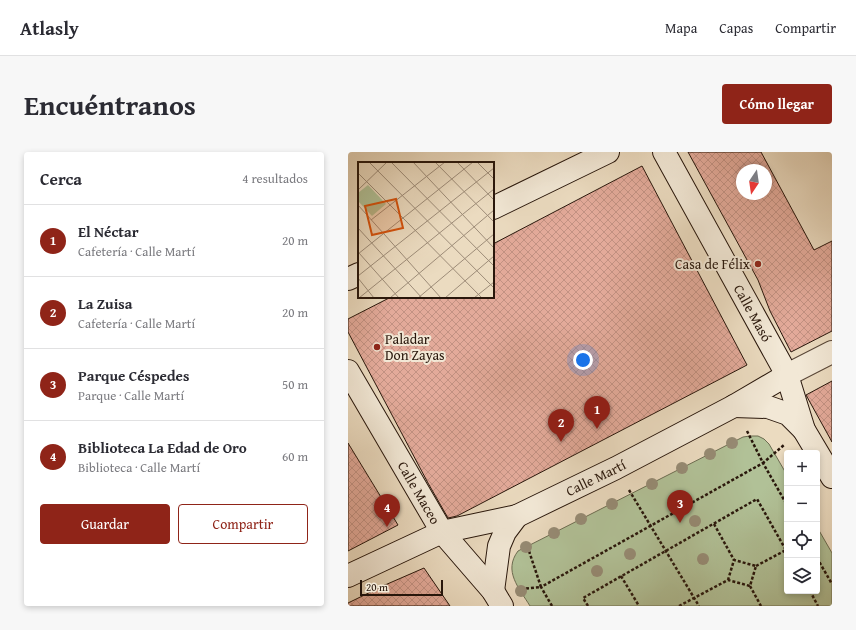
<!DOCTYPE html>
<html lang="es">
<meta charset="utf-8">
<style>
:root{--surface:#fff;--page:#f7f7f7;--text:#2b2b33;--muted:#7c7c81;--line:#e1e1e2;--accent:#8f2418}
body{margin:0;font-family:"Gentium Book Plus",serif;background:var(--page);color:var(--text)}
.controls{position:absolute;right:12px;bottom:12px;display:grid;overflow:hidden;border-radius:4px;box-shadow:0 2px 6px #0003}
.controls button{width:36px;height:36px;display:grid;place-items:center;padding:0;border:0;border-bottom:1px solid var(--line);background:var(--surface);color:var(--text);font:20px sans-serif}
.compass{position:absolute;left:388px;top:12px;width:36px;height:36px;border-radius:50%;background:var(--surface);box-shadow:0 2px 6px #0003;rotate:193deg}
.scale{position:absolute;left:12px;bottom:10px;width:83px;box-sizing:border-box;padding-left:4px;border:2px solid #28160b;border-top:0;font-size:11px;line-height:14px;white-space:nowrap;color:#28160b;-webkit-text-stroke:3px #f2e8d6;paint-order:stroke}
.you{position:absolute;left:235px;top:208px;width:14px;height:14px;margin:-10px;border:3px solid #fff;border-radius:50%;background:#1a73e8;box-shadow:0 0 0 6px #1a73e833}
.badge{display:grid;place-items:center;width:26px;height:26px;border-radius:50%;background:var(--accent);color:#fff;font-size:13px;font-weight:700}
.pin{position:absolute;translate:-50% -33px;filter:drop-shadow(0 1px 2px #0008)}
.pin::after{content:'';position:absolute;top:21px;width:14px;height:12px;background:inherit;clip-path:polygon(0 0,100% 0,50% 100%)}
.list{margin:0;padding:0;list-style:none}
h2{display:flex;justify-content:space-between;align-items:center;height:52px;margin:0;padding:0 16px;font-size:17px}
h2 small{font-size:13px;font-weight:400;color:var(--muted)}
.list li{display:grid;grid-template-columns:26px 1fr auto;gap:12px;align-items:center;box-sizing:border-box;height:72px;padding:0 16px;border-top:1px solid var(--line)}
.list b{display:block;font-size:15px;white-space:nowrap}
.list p{margin:0;font-size:13px;white-space:nowrap;color:var(--muted)}
.list em{font-size:13px;font-style:normal;color:var(--muted)}
.actions{display:flex;gap:8px;padding:12px 16px}
.actions a{flex:1;padding:9px 0;border:1px solid var(--accent);border-radius:4px;text-align:center;font-size:14px;color:var(--accent)}
.actions .main{background:var(--accent);color:#fff}
.icon{flex:none;width:22px;height:22px;fill:none;stroke:currentColor;stroke-width:2;stroke-linecap:round;stroke-linejoin:round}
.map{position:relative;flex:none;width:484px;height:454px;overflow:hidden;border-radius:4px}
header{display:flex;align-items:center;gap:24px;box-sizing:border-box;height:56px;padding:0 20px;background:var(--surface);border-bottom:1px solid var(--line)}
header strong{font-size:19px}
nav{display:flex;gap:22px;margin-inline-start:auto;font-size:14px}
.intro{display:flex;align-items:center;justify-content:space-between;box-sizing:border-box;height:96px;padding:0 24px}
h1{margin:0;font-size:28px}
.button{padding:10px 18px;border-radius:4px;background:var(--accent);color:#fff;font-size:14px;font-weight:700}
main{display:flex;gap:24px;padding:0 24px}
aside{flex:1;background:var(--surface);border-radius:4px;box-shadow:0 2px 6px #0003}
.map>svg:first-child{display:block}
.green{fill:#b1c197;stroke:#6c6c51}
.building{fill:url(#building-cross-hatch);stroke:#28160b;fill-rule:evenodd}
.lines{fill:none;stroke-linecap:round;stroke-linejoin:round}
.street-casing{stroke:#594738;stroke-width:24}
.secondary-casing{stroke:#28160b;stroke-width:24}
.path{stroke:#28160b;stroke-width:2.5;stroke-dasharray:3 2;stroke-linecap:butt}
.street{stroke:#f2e8d6;stroke-width:22}
.secondary{stroke:#f2e8d6;stroke-width:22}
.tree{fill:#968b74}
.poi-dot{fill:#8f2418;stroke:#f2e8d6;stroke-width:1.5}
.labels{text-anchor:middle;stroke-width:4;stroke-linejoin:round;paint-order:stroke}
.poi-label{font-size:14px;fill:#28160b;stroke:#f2e8d6;text-anchor:end}
.street-label{font-size:14px;fill:#28160b;stroke:#f2e8d6}
.inset-road{fill:none;stroke:#9d8c78;stroke-width:1}
.view{fill:#d5520c;fill-opacity:0.15;stroke:#d5520c;stroke-width:2}
.inset-edge{fill:none;stroke:#28160b;stroke-width:2}
</style>
<header>
<strong>Atlasly</strong>
<nav><a>Mapa</a><a>Capas</a><a>Compartir</a></nav>
</header>
<div class="intro"><h1>Encuéntranos</h1><a class="button">Cómo llegar</a></div>
<main>
<aside>
<h2>Cerca<small>4 resultados</small></h2>
<ul class="list">
<li><span class="badge">1</span><div><b>El Néctar</b><p>Cafetería · Calle Martí</p></div><em>20 m</em></li>
<li><span class="badge">2</span><div><b>La Zuisa</b><p>Cafetería · Calle Martí</p></div><em>20 m</em></li>
<li><span class="badge">3</span><div><b>Parque Céspedes</b><p>Parque · Calle Martí</p></div><em>50 m</em></li>
<li><span class="badge">4</span><div><b>Biblioteca La Edad de Oro</b><p>Biblioteca · Calle Martí</p></div><em>60 m</em></li>
</ul>
<div class="actions"><a class="main">Guardar</a><a>Compartir</a></div>
</aside>
<div class="map">
<svg width="484" height="454" viewBox="0 0 484 454">
<defs>
<pattern id="building-cross-hatch" width="8" height="8" patternUnits="userSpaceOnUse"><rect width="8" height="8" fill="#e3aa9a"/><path d="M0 0l8 8M0 8l8-8" fill="none" stroke="#c39283"/></pattern>
</defs>
<rect width="100%" height="100%" fill="#ebdbc0"/>
<filter id="stains"><feTurbulence type="fractalNoise" baseFrequency=".005" numOctaves="4"/><feColorMatrix values="0 0 0 0 .2 0 0 0 0 .09 0 0 0 0 .02 0 0 0 .5 -.17"/></filter>
<radialGradient id="worn" r=".72"><stop offset=".6" stop-color="#630" stop-opacity="0"/><stop offset="1" stop-color="#630" stop-opacity=".3"/></radialGradient>
<!-- green -->
<path class="green" d="M 402,284 L 410,284 L 416,287 L 421,292 L 439,323 L 439,439 L 469,439 L 469,375 L 484,401 L 484,454 L 182,454 C 171,436 155,419 170,399 L 395,285 Z"/>
<!-- building -->
<g class="building">
<path d="M 340,0 L 413,0 L 466,98 L 484,89 L 484,179 L 443,200 L 422,159 L 410,128 ZM 394,18 L 418,18 L 418,42 L 394,42 Z"/>
<polygon points="294,14 399,213 109,364 100,366 80,331 0,180 0,167 43,145 145,145 145,92"/>
<polygon points="484,229 484,290 458,243"/>
<polygon points="0,291 50,373 0,399"/>
<polygon points="76,416 102,454 0,454 0,451 37,433"/>
</g>
<g class="lines">
<defs>
<polyline id="street" points="439,223 484,200"/>
<g id="secondary">
<path id="s1" d="M 316,0 L 439,223 L 456,278 L 484,325"/>
<polyline points="145,56 260,0"/>
<polyline points="0,127 11,122"/>
<path id="s2" d="M 0,219 L 94,380 L 145,439 L 154,454"/>
<polyline points="386,254 420,255 440,262 456,278"/>
<path id="s3" d="M 0,424 L 94,380 L 169,364 L 268,316 L 386,254 L 439,223"/>
<polyline points="145,439 151,394 157,380 169,364"/>
</g>
</defs>
<!-- street casing -->
<use href="#street" class="street-casing"/>
<!-- secondary casing -->
<use href="#secondary" class="secondary-casing"/>
<!-- path -->
<g class="path">
<polyline points="399,279 415,311 436,293"/>
<polyline points="281,338 351,454"/>
<polyline points="366,372 386,408"/>
<polyline points="469,406 484,432"/>
<polyline points="408,414 438,398"/>
<polyline points="273,424 291,454"/>
<polyline points="402,434 413,454"/>
<polyline points="173,437 193,435 179,393"/>
<polyline points="462,439 470,454"/>
<polyline points="204,454 193,435 415,311 439,353"/>
<polyline points="240,454 235,446 409,347 439,400"/>
<polyline points="331,454 380,428 402,434 408,414 386,408 380,428"/>
</g>
<!-- street -->
<use href="#street" class="street"/>
<!-- secondary -->
<use href="#secondary" class="secondary"/>
</g>
<!-- trees -->
<g class="tree">
<circle cx="384" cy="291" r="6"/>
<circle cx="362" cy="302" r="6"/>
<circle cx="334" cy="316" r="6"/>
<circle cx="304" cy="332" r="6"/>
<circle cx="264" cy="352" r="6"/>
<circle cx="233" cy="367" r="6"/>
<circle cx="347" cy="369" r="6"/>
<circle cx="206" cy="381" r="6"/>
<circle cx="178" cy="395" r="6"/>
<circle cx="282" cy="402" r="6"/>
<circle cx="355" cy="407" r="6"/>
<circle cx="249" cy="419" r="6"/>
<circle cx="173" cy="439" r="6"/>
</g>
<!-- markers -->
<g class="poi-dot">
<circle cx="410" cy="112" r="4"/>
<circle cx="29" cy="195" r="4"/>
</g>
<g class="labels">
<!-- poi labels -->
<g class="poi-label">
<text x="402" y="117">Casa de Félix</text>
<text x="37" y="192" text-anchor="start">Paladar<tspan x="37" dy="16">Don Zayas</tspan></text>
</g>
<!-- street labels -->
<g class="street-label">
<text dy="5" stroke="none"><textPath href="#s1" startOffset="184">Calle Masó</textPath></text>
<text dy="5" stroke="none"><textPath href="#s3" startOffset="268">Calle Martí</textPath></text>
<text dy="5" stroke="none"><textPath href="#s2" startOffset="141">Calle Maceo</textPath></text>
</g>
</g>
<!-- overview -->
<g transform="translate(10 10)">
<rect width="136" height="136" fill="#ebdbc0"/>
<path d="M 10,23 L 28,42 L 14,54 L 0,39 L 0,31 Z" fill="#b1c197"/>
<path class="inset-road" d="M 11,0 L 136,126M 33,0 L 136,104M 55,0 L 136,86M 77,0 L 136,60M 99,0 L 136,38M 119,0 L 136,17M 0,11 L 45,56M 0,28 L 29,0M 0,43 L 26,72M 45,56 L 124,136M 13,58 L 87,0M 0,66 L 64,136M 26,72 L 83,136M 1,91 L 41,136M 0,92 L 115,0M 0,114 L 136,6M 0,116 L 16,136M 1,136 L 136,27M 32,136 L 136,48M 60,136 L 136,72M 87,136 L 136,94M 116,136 L 136,120"/>
<path class="view" d="M 38,37 L 45,66 L 14,73 L 7,44 Z"/>
<rect width="136" height="136" class="inset-edge"/>
</g>
<rect width="100%" height="100%" filter="url(#stains)"/>
<rect width="100%" height="100%" fill="url(#worn)"/>
</svg>
<div class="controls">
<button>+</button>
<button>−</button>
<button><svg class="icon" aria-label="locate" viewBox="0 0 24 24"><circle cx="12" cy="12" r="6"/><path d="M12 2v4M12 18v4M2 12h4M18 12h4"/></svg></button>
<button><svg class="icon" aria-label="layers" viewBox="0 0 24 24"><path d="M12 4l9 5-9 5-9-5zM3 14l9 5 9-5"/></svg></button>
</div>
<svg class="compass" viewBox="-18 -18 36 36"><path d="M0-13l5 13h-10z" fill="#e53935"/><path d="M0 13l5-13h-10z" fill="#7c7c81"/></svg>
<div class="scale">20 m</div>
<div class="you"></div>
<div class="pin badge" style="left:249px;top:277px">1</div>
<div class="pin badge" style="left:213px;top:290px">2</div>
<div class="pin badge" style="left:332px;top:371px">3</div>
<div class="pin badge" style="left:39px;top:375px">4</div>
</div>
</main>
